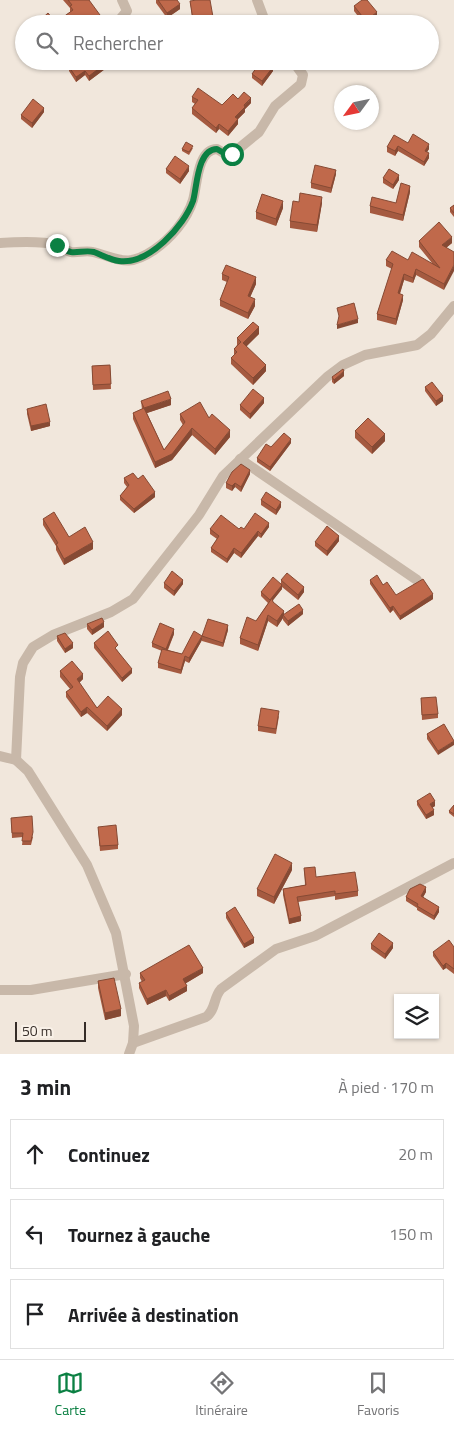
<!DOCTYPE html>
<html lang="fr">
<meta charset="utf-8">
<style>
:root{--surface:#fff;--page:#f6f6f6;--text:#202124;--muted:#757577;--line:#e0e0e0;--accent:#0b8043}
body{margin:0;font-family:"Titillium Web",sans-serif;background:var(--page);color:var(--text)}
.controls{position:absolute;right:15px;bottom:15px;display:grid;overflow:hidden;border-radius:0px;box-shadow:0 1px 4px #0004}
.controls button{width:45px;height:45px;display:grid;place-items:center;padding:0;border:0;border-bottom:1px solid var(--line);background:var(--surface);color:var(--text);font:25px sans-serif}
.compass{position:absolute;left:334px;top:85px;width:45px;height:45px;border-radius:50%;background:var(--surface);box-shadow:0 1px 4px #0004;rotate:237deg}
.scale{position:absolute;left:15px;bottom:12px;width:71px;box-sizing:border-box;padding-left:5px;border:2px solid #362d28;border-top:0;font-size:14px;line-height:18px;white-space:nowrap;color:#362d28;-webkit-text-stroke:4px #f9f1e8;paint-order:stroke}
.stop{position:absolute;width:15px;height:15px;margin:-11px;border:4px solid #0b8043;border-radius:50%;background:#fff}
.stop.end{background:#0b8043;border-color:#fff;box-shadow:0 1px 5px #0008}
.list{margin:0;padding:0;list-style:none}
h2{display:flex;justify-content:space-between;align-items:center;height:65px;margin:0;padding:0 20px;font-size:21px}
h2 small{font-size:16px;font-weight:400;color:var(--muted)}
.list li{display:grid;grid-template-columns:32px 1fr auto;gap:15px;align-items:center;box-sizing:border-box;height:70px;margin:0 10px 10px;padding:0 10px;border:1px solid var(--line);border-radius:0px}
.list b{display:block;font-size:19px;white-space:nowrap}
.list em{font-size:16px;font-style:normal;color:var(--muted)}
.icon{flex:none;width:28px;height:28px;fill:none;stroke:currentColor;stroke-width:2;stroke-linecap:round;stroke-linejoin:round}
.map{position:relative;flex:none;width:454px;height:1054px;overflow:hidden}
.search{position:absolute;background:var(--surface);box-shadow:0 1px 4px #0004;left:15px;right:15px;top:15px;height:55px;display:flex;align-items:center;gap:12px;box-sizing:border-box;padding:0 18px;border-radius:28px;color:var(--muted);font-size:19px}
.sheet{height:305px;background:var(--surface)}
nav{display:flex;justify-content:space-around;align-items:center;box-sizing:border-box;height:70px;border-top:1px solid var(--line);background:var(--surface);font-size:14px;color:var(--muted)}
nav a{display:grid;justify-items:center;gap:2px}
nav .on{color:var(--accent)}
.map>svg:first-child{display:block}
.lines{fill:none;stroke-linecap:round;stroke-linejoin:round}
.minor{stroke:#c8b8a9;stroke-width:10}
.wall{fill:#a55a40}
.shaded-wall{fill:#864a34}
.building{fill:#c0694b;stroke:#864a34}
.route{stroke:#0b8043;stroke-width:6}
</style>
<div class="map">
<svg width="454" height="1054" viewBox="0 0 454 1054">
<rect width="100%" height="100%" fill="#f1e7dc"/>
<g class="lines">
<!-- minor -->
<g class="minor">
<polyline points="257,0 266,24"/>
<polyline points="116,24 127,11 122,0"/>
<path d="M 0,243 C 15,242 43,241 57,245 C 62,246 66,251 71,252 C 78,253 86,250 93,252 C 120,259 127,268 154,250 C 170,239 187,220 193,200 C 197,187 197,149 217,149 L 227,155 L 232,154 L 259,132 L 275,106 L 301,84 L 303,75 L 293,61"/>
<polyline points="240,459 417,580"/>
<polyline points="0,756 16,760 28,771 87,865 116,933 134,1026 133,1043 129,1054"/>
<polyline points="16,760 20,677 23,663 33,647 53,635 111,612 133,599 199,515 223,476 327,377 343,365 365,355 417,345 431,334 454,306"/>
<polyline points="0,990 31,990 126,974"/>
<path d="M 133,1043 L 206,1017 C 216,1010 213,998 221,989 L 276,949 L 315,936 L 454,863"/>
</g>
</g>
<!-- wall -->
<g class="wall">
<polygon points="63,0 89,0 100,20 94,24 59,24 59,20 70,12 70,8"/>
<polygon points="156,0 177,0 180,9 167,18 156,3"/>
<polygon points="190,1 213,17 213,22 201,24 193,24"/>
<polygon points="354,6 377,16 368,24 364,24 354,11"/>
<polygon points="139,61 152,61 144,67"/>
<polygon points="261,61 275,61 275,63 272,66 273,71 262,86 252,78 252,74 261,62"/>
<polygon points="78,64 105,69 89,81 85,75 76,82 69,71 69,67"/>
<polygon points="192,97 222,105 238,99 251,103 245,109 245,112 238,119 238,124 228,136 219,129 216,133 192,114 192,108 195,104 192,102"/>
<polygon points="44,112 32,128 21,119 21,115"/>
<polygon points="408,143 429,149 427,152 429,158 424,166 398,151 395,156 387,152 387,147"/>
<polygon points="193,148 189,155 182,151 182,149"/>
<polygon points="166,169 189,171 180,184 166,173"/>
<polygon points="336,174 331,193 311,188 311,183"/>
<polygon points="383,178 399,180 393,189 383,183"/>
<polygon points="410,192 403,221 370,213 370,206 396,203"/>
<polygon points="299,202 322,203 317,232 290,228 290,221"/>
<polygon points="454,205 454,217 450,212 450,208"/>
<polygon points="283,208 276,226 256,219 256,212"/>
<polygon points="419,241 452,243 446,248 444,290 416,275 413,283 404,280 400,294 403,300 396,325 377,320 377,314 392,269 386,266 386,260 408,260 432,263 419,247"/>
<polygon points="222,274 256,284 250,297 255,306 248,319 220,306 220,300 227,282 222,280"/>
<polygon points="259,334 246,346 266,371 253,385 231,364 231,358 234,356 234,349 237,345 237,338"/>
<polygon points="110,365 111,389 93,390 92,366"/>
<polygon points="344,376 334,384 332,382 332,377"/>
<polygon points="425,387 443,401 436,406 425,391"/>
<polygon points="141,401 171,405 147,413 164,450 183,425 180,420 180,414 209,418 230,437 215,455 192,435 172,460 155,468 133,419 133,413 142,409"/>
<polygon points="264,403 250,419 240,410 240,405"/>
<polygon points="27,409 50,426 31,431 27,414"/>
<polygon points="355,431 385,441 372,454 355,438"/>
<polygon points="291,443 270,471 257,462 257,458 271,447"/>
<polygon points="250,474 241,492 235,487 232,491 226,488 226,483"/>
<polygon points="124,478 138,479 155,497 134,513 120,500 120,496 127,487 124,483"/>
<polygon points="261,500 281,507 276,515 261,505"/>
<polygon points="43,519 69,537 93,549 64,565 56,550 56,546 43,525"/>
<polygon points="269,527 261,538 258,536 241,558 234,553 227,563 211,552 211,548 217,539 210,534 210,529 244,529"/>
<polygon points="339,541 327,556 315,546 315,542"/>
<polygon points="281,580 304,592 298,600 282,587 282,589 272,601 273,602 284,615 303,614 288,626 283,620 283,618 277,627 268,621 258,651 240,644 240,638 256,621 268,603 261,596 261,592 281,583"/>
<polygon points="370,580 383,585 396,595 433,599 400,620 393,610 390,613 370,584"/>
<polygon points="164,583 183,584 174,596 164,588"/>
<polygon points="87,624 104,627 92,635 87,629"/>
<polygon points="228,630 223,647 202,641 202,636"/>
<polygon points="174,634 168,650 182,654 202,640 189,663 185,661 181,674 158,668 158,663 162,651 152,647 152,643"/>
<polygon points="57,636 73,648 65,653 57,641"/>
<polygon points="94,643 118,650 117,650 132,673 122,682 94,648"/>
<polygon points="60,671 83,679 79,683 97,708 122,715 107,731 87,713 81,717 66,697 66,692 70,689 60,677"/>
<polygon points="421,698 438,714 438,718 422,720"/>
<polygon points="279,716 276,734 258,731 258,726"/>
<polygon points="444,724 438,755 427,739 427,734"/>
<polygon points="417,801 435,806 432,808 434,815 426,819 417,805"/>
<polygon points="454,805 454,817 449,813 449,811"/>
<polygon points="11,818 33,837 31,845 22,845 23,837 12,838"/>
<polygon points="98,827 118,845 118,849 100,851"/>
<polygon points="304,868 316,877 358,891 358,896 335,900 335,896 298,902 301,921 289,924 283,895 283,889 305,885"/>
<polygon points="292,870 274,904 257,896 257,889"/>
<polygon points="426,892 423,897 439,912 434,920 417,910 417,908 406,901 406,897"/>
<polygon points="226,913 254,943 244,948 226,918"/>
<polygon points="371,944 393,948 385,959 371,949"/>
<polygon points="454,947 454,974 446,968 443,970 433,956 433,952"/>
<polygon points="140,973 203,973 186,983 187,991 169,1001 166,996 147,1005 139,988 139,983 142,982 140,978"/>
<polygon points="98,981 121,1016 105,1020 98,988"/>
</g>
<!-- shaded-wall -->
<g class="shaded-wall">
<polygon points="180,4 180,9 167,18 167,13"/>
<polygon points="377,12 377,16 368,24 366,24 366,21"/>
<polygon points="100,15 100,20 94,24 86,24"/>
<polygon points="144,61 152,61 144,67"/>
<polygon points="272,61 275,61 275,63 269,69 269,64"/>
<polygon points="105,64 105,69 89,81 89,76"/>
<polygon points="273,67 273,71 262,86 262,81"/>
<polygon points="85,71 85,75 76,82 76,77"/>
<polygon points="251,98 251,103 245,109 245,112 235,122 235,117"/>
<polygon points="44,108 44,112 32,128 32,123"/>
<polygon points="238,119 238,124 228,136 228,131"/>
<polygon points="219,124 219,129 216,133 216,128"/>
<polygon points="429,144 429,149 425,155 425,151"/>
<polygon points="398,146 398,151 395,156 395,151"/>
<polygon points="429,153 429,158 424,166 424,162"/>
<polygon points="189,166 189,171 180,184 180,179"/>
<polygon points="336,170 336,174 331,193 331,188"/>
<polygon points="399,175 399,180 393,189 393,185"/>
<polygon points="410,186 410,192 403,221 403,215"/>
<polygon points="322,197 322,203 317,232 317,225"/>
<polygon points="283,201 283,208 276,226 276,219"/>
<polygon points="452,237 452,243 442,251 442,245"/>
<polygon points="454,265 454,271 444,290 444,284"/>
<polygon points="416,269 416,275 413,283 413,278"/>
<polygon points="404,274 404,280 398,299 398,293"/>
<polygon points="256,277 256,284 248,302 248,296"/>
<polygon points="403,295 403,300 396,325 396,319"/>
<polygon points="255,299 255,306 248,319 248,313"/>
<polygon points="358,319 358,323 337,329 337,325"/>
<polygon points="259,327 259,334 243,350 243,343"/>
<polygon points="266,365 266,371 253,385 253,378"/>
<polygon points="344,371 344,376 334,384 334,380"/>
<polygon points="443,396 443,401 436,406 436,401"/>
<polygon points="264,398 264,403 250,419 250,414"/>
<polygon points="171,399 171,405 144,414 144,408"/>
<polygon points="50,422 50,426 31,431 31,426"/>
<polygon points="192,428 192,435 172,460 155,468 155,462"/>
<polygon points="230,430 230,437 215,455 215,449"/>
<polygon points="385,434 385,441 372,454 372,447"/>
<polygon points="291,439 291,443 270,471 270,467"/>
<polygon points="250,470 250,474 241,492 241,487"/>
<polygon points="235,483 235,487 232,491 232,486"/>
<polygon points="155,492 155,497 134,513 134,509"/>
<polygon points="281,502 281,507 276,515 276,510"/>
<polygon points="269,523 269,527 261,538 261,534"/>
<polygon points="258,531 258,536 241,558 241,553"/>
<polygon points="339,536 339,541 327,556 327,551"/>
<polygon points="93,542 93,549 64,565 64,559"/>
<polygon points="234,548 234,553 227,563 227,559"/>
<polygon points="183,580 183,584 174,596 174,591"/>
<polygon points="282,585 282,589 270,604 270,600"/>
<polygon points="304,587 304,592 298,600 298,595"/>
<polygon points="433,594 433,599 400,620 400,616"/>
<polygon points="393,606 393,610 390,613 390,608"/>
<polygon points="303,610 303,614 288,626 288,621"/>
<polygon points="284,611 284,616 283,615 283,618 277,627 277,621"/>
<polygon points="268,615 268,621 258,651 258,645"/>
<polygon points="104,622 104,627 92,635 92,630"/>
<polygon points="228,625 228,630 223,647 223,643"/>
<polygon points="174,629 174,634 166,653 166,649"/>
<polygon points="202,636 202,640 189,663 189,658"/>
<polygon points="73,643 73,648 65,653 65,649"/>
<polygon points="185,656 185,661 181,674 181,670"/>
<polygon points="132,669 132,673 122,682 122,678"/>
<polygon points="83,674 83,679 77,685 77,679"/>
<polygon points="87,707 87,713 81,717 81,712"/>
<polygon points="122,709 122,715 107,731 107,726"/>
<polygon points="454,741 454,745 438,755 438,751"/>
<polygon points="435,801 435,806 430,809 430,804"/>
<polygon points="434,810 434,815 426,819 426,815"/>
<polygon points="292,863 292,870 274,904 274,897"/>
<polygon points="426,887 426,892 421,901 421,896"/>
<polygon points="439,907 439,912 434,920 434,916"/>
<polygon points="301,916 301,921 289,924 289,919"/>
<polygon points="254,938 254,943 244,948 244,944"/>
<polygon points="393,943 393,948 385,959 385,954"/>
<polygon points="446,963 446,968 443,970 443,966"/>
<polygon points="203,968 203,973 183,985 183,979"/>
<polygon points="187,986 187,991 169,1001 169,996"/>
<polygon points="166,990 166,996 147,1005 147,999"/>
<polygon points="121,1009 121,1016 105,1020 105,1013"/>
</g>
<!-- building -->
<g class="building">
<polygon points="68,0 89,0 100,15 86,24 62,24 59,20 73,10 70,6 72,5"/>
<polygon points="158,0 177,0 180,4 167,13"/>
<polygon points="197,0 210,0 213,17 193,20 190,1"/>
<polygon points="362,0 367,0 377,12 366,21 354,6"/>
<polygon points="48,13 57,24 36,24"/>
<polygon points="76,61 78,64 81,61 103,61 105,64 89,76 85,71 76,77 69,67"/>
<polygon points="261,61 272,61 269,64 273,67 262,81 252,74"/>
<polygon points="198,88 222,105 233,94 238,99 244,92 251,98 244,105 245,107 235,117 238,119 228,131 219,124 216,128 192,108 198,100 192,97"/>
<polygon points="33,99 44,108 32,123 21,115"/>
<polygon points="413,134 429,144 425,151 429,153 424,162 398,146 395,151 387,147 394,135 408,143"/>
<polygon points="186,142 193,146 189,152 182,149"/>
<polygon points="175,156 189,166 180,179 166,169"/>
<polygon points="315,165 336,170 331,188 311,183"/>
<polygon points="389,169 399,175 393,185 383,178"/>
<polygon points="401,183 410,186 403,215 370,206 372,197 396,203"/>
<polygon points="300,193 322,197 317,225 290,221 293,201 299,202"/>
<polygon points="262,194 283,201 276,219 256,212"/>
<polygon points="454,205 454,213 450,208"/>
<polygon points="439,222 452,237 442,245 454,252 454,265 444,284 416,269 413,278 404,274 398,293 403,295 396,319 377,314 393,264 386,260 392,251 408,260 412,252 440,268 419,241"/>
<polygon points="226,265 256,277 248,296 255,299 248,313 220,300 229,277 222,274"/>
<polygon points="354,303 358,319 337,325 339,316 337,308"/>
<polygon points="253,322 259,327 243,343 266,365 253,378 231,358 237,352 234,349 241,342 237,338"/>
<polygon points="110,365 111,384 93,385 92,366"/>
<polygon points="343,369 344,371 334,380 332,377"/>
<polygon points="432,382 443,396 436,401 425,387"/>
<polygon points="253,389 264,398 250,414 240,405"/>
<polygon points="168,391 171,399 144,408 164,450 185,422 180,414 200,402 209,418 212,414 230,430 215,449 192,428 172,454 155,462 133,413 144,408 141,401"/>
<polygon points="46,404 50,422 31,426 27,409"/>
<polygon points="368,418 385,434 372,447 355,431"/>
<polygon points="284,433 291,439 270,467 257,458 266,444 271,447"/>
<polygon points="241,464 250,470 241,487 235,483 232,486 226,483 232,472"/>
<polygon points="133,473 138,479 143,475 155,492 134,509 120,496 129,485 124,478"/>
<polygon points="266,492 281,502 276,510 261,500"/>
<polygon points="54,512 69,537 85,527 93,542 64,559 56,544 58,543 43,519"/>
<polygon points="255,513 269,523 261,534 258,531 241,553 234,548 227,559 211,548 219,536 210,529 221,515 239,529 241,527 244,529"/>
<polygon points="327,526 339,536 327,551 315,542"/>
<polygon points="172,571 183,580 174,591 164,583"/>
<polygon points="287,573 304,587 298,595 281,580"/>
<polygon points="377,575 383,585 387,582 396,595 423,579 433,594 400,616 393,606 390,608 370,580"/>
<polygon points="273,577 282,585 270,600 261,592"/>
<polygon points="272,598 273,602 284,611 277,621 268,615 258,645 240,638 247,617 256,621"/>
<polygon points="299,604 303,610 288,621 283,615"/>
<polygon points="102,618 104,622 92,630 87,624"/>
<polygon points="208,619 228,625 223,643 202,636"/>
<polygon points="160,623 174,629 166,649 152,643"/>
<polygon points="108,631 118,645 115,648 132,669 122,678 94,643"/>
<polygon points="194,631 202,636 189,658 185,656 181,670 158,663 162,649 182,654"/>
<polygon points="65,633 73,643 65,649 57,636"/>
<polygon points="72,661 83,674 77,679 97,708 108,696 122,709 107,726 87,707 81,712 66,692 73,687 60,671"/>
<polygon points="436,697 438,714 422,715 421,698"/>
<polygon points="261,708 279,711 276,729 258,726"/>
<polygon points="444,724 454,741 438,751 427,734"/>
<polygon points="430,793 435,801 430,804 434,810 426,815 417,801"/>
<polygon points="454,805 454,814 449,811"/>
<polygon points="32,816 33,832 31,841 22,841 23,833 12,833 11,818"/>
<polygon points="116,825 118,845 100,846 98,827"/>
<polygon points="275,854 292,863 274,897 257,889"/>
<polygon points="315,867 316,877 355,872 358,891 335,894 335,891 297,897 301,916 289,919 283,889 306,885 304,868"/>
<polygon points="420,884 426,887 421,896 439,907 434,916 417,906 418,904 406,897 410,889"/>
<polygon points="235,907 254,938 244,944 226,913"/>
<polygon points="379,933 393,943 385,954 371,944"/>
<polygon points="449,940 454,947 454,969 446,963 443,966 433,952"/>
<polygon points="189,945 203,968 183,979 187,986 169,996 166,990 147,999 139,983 145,980 140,973"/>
<polygon points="114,978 121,1009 105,1013 98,981"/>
</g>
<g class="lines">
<!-- route -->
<path class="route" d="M 57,245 C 61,247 66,251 71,252 C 78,253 86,250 94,252 C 102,255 111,260 119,261 C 149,265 184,226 193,201 C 197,188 197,149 217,149 L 227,155 L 232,154"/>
</g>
</svg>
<div class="controls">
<button><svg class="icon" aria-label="layers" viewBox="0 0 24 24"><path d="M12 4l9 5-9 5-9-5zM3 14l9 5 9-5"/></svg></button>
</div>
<svg class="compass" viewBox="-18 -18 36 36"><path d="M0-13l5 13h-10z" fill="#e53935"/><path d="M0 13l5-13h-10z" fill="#757577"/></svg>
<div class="scale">50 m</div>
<div class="stop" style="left:232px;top:154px"></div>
<div class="stop end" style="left:57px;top:245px"></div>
<div class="search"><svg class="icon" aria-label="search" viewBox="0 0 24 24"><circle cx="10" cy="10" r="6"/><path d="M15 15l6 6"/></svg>Rechercher</div>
</div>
<section class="sheet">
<h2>3 min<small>À pied · 170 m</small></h2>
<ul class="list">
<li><svg class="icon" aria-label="ahead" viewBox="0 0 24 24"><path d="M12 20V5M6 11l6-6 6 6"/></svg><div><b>Continuez</b></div><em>20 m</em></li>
<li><svg class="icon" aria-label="left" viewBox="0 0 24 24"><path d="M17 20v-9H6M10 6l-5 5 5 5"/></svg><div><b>Tournez à gauche</b></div><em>150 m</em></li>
<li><svg class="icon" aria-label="arrive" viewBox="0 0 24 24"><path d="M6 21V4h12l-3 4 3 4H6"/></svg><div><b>Arrivée à destination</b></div></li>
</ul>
</section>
<nav>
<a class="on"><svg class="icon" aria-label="map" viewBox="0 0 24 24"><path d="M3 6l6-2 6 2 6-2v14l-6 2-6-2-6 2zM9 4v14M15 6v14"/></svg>Carte</a>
<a><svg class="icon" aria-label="directions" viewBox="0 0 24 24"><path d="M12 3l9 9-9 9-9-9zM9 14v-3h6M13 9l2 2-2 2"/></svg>Itinéraire</a>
<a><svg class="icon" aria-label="saved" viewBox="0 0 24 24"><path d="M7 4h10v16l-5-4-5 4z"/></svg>Favoris</a>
</nav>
